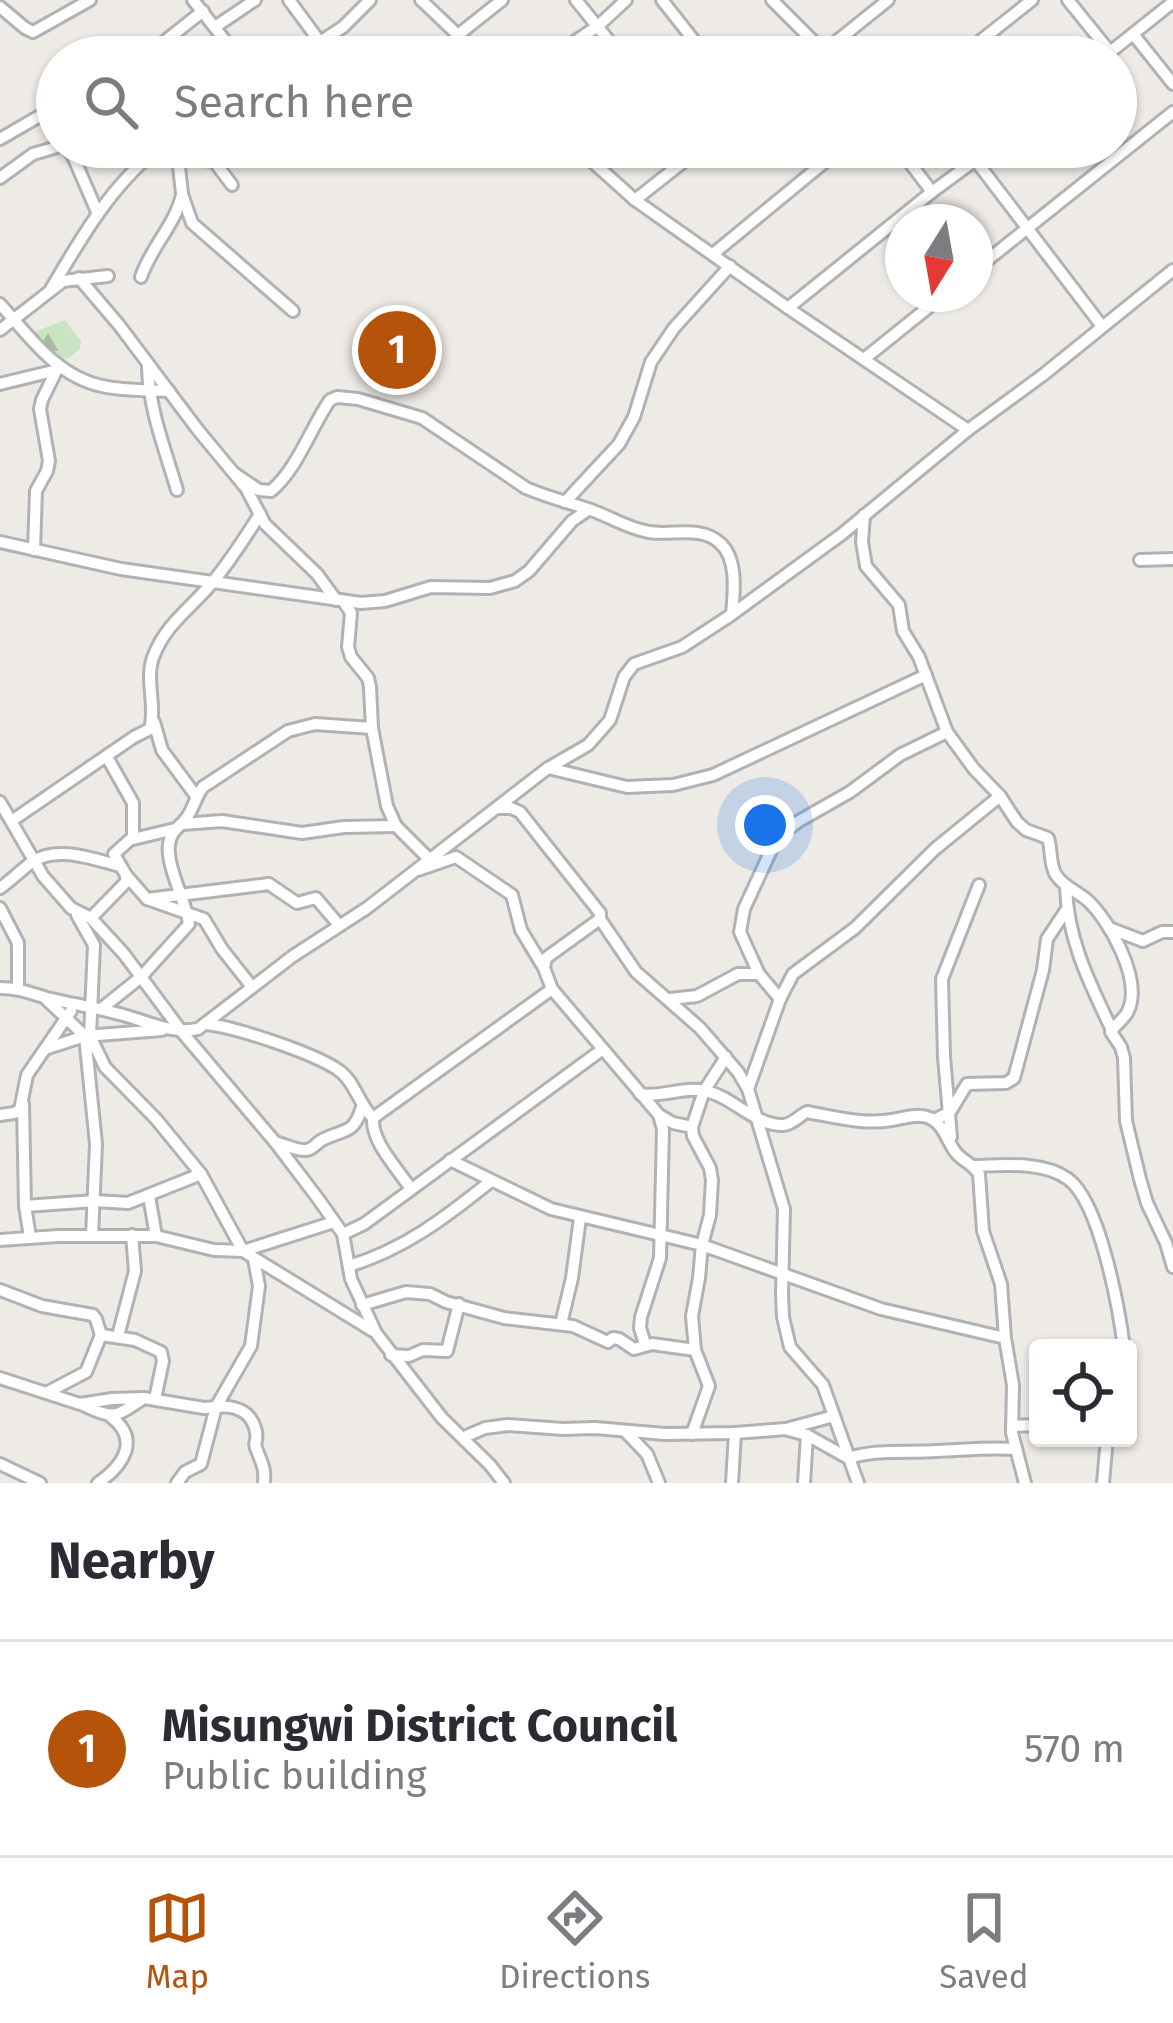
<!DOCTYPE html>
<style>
:root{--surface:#fff;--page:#f7f7f7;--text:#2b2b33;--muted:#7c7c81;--line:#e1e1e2;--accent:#b45309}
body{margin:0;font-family:"Fira Sans",sans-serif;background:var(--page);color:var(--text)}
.controls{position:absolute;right:36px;bottom:36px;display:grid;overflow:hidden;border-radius:12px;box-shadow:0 3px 9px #0004}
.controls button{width:108px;height:108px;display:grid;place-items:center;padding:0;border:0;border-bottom:3px solid var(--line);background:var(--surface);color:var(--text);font:60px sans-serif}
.compass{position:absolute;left:885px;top:204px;width:108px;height:108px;border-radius:50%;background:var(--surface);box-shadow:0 3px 9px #0004;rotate:191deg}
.you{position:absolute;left:765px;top:825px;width:42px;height:42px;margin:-30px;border:9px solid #fff;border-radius:50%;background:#1a73e8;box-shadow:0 0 0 18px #1a73e833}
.badge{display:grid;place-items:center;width:78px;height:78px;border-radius:50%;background:var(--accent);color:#fff;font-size:39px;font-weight:700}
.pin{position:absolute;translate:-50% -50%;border:6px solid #fff;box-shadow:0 3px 12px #0006}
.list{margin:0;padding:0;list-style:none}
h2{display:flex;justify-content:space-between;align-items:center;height:156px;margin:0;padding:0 48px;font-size:51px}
h2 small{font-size:39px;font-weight:400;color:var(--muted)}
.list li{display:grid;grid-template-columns:78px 1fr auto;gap:36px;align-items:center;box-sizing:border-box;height:216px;padding:0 48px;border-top:3px solid var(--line)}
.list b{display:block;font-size:45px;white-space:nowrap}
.list p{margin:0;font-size:39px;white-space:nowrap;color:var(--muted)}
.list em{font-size:39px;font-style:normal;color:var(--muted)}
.icon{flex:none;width:66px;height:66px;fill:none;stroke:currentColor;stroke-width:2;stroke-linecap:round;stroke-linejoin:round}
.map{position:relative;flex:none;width:1173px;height:1483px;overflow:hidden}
.search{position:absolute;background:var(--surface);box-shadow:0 3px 9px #0004;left:36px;right:36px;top:36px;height:132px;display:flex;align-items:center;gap:30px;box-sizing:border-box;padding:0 42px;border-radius:66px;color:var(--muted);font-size:45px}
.sheet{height:372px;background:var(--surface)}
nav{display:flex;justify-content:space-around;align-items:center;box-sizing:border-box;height:168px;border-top:3px solid var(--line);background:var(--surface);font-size:33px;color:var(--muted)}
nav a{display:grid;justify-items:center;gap:6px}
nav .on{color:var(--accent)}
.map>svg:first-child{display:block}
.forest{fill:url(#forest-firs)}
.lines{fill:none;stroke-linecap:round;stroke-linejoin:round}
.minor-casing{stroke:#b0b3b6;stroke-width:16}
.minor{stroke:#fff;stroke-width:10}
</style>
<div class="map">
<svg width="1173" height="1483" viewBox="0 0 1173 1483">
<defs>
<pattern id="forest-firs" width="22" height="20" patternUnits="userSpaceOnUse" patternTransform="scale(3)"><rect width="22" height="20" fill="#c9e3c3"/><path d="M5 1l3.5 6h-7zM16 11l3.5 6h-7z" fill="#a6bba2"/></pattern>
</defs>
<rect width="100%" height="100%" fill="#eeeae5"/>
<!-- forest -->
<polygon class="forest" points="65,320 81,341 80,349 69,358 53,359 32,333"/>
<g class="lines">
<defs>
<g id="minor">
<polyline points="193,0 238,57"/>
<polyline points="289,0 320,42"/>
<polyline points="421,0 481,57"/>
<polyline points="576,0 622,57"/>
<polyline points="662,0 707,57"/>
<polyline points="772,0 826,54"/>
<polyline points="1068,0 1110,52"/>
<polyline points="0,7 25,28 33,32 90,0"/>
<polyline points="215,27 255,0"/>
<polyline points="1133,34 1173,84"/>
<polyline points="458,35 502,0"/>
<polyline points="145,57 203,11"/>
<polyline points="297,57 343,27 370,0"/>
<polyline points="552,57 598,26 626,0"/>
<polyline points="817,57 888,0"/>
<polyline points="960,57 1032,0"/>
<polyline points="1104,57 1173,2"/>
<polyline points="0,139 57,106"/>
<polyline points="66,147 73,156 98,214"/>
<polyline points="576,147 635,200 788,308 968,430"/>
<polyline points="813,147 825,162"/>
<polyline points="898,147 932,192"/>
<polyline points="154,151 178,157 214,161 232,185"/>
<polyline points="178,157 182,194 192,223 293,311"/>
<polyline points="976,161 1101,325"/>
<polyline points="0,178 33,154 57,147"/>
<polyline points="635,200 702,147"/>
<polyline points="713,254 843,147"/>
<polyline points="975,270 1173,112"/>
<path d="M 141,277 C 151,247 175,225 182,195"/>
<polyline points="79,278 119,325 198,430 246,488 265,524 317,574 336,600"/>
<path d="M 51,289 C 81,238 112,184 160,147"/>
<path d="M 0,304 C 29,336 57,377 102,386 C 124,391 147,390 169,391"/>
<polyline points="788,308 932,192 993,147"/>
<polyline points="0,330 63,281 108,276"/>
<polyline points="864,359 945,294"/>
<path d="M 148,367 C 149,410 165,449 177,490"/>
<polyline points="0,384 57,370"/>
<path d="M 235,474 L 259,490 L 271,491 C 298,468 310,429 330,400 L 337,397 L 358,399 L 422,418 L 526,488 C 547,497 567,502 588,509 C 610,516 625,528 649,532 C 672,536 701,525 720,543 C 738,559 734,592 732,614"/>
<polyline points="565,502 619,444 634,417 651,362 674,328 730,266"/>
<path d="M 864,515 L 862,542 L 866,566 L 899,605 L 903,631 L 919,657 L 947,732 L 974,769 L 1000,796 L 1017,822 L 1026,830 L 1048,838 C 1052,850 1049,864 1056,875 C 1063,886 1076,891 1086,899 C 1109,919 1143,980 1128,1011 C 1124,1020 1115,1024 1111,1032 L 1121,1047 L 1124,1058 L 1126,1121 L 1140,1179 L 1147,1203 L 1166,1243 L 1173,1267"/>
<polyline points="0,542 121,569 361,603 385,601 431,587 490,588 515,581 529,571 572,521 588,510"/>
<polyline points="34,550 36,491 47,471 49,461 40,409 42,400 58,367"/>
<polyline points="1140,560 1173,559"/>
<polyline points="344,602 351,613 348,647 351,657 368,678 370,687 372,728 387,806 396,826 429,859"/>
<polyline points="154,722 162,750 196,796"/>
<polyline points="548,768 627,787 673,785 713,775 926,675"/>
<polyline points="0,802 43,876 71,908 91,918 124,954 182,1032 275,1142 319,1200 343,1234 351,1279 376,1333 442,1418 490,1465 504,1483"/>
<polyline points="498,808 511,808 520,812 600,913 600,919 546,958 544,968 552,989 659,1115 663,1129 660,1258 641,1317 640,1328 645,1344"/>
<path d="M 13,820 L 134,737 L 150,729 C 157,705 144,678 154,655 C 166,624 191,608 212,583 C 230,561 245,538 260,514"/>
<polyline points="182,824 222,821 302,833 344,827 396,826"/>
<polyline points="133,839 175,829"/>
<polyline points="418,870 456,857 512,895 521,930 544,968"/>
<polyline points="126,875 147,899 204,919 222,949 252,987"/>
<path d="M 1066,886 C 1067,938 1089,982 1111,1028"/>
<path d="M 0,888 C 12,880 21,870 32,862 C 57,845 93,859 120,866"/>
<polyline points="147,899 269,884 297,903 316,898 339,925"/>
<polyline points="0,908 18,943 18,988"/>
<polyline points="77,915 94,945 90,1036 105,1067 156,1119 201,1174 243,1251 373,1331"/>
<polyline points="91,918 126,882 126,875 114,854 133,837 133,803 107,757"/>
<polyline points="600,919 636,972 700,1028 738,1072 748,1089 784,1209 782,1294 783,1317 790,1347 823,1385 858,1483"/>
<polyline points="1109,928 1143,941 1162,932 1173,932"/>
<path d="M 0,988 C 18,988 30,993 47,998 C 72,1004 98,1008 123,1015 C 149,1022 171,1034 198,1029 L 293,956 L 367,908 L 548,768 L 588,745 L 610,720 L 624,677 L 634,664 L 682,647 L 731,615 L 842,534 L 968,430 L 1043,375 L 1173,270"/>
<polyline points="46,999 85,1036 96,1144 92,1236"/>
<polyline points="670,999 697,996 738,974 759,974"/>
<polyline points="780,999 759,974 740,932 744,909 774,844 784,832 799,821 850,792 900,755 947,732"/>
<path d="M 101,1009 L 141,977 L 189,924 C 186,900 161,858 171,837 C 175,827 185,823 189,814 C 195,804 196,796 203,787 L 288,731 L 315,724 L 372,728"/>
<path d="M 206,1024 C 235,1027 318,1054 341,1072 C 355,1083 359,1104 373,1118"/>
<polyline points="45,1049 85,1036 162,1030"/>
<polyline points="748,1089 780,999 793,974 855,928 935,849 1000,796"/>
<path d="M 640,1094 C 662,1098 683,1086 705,1091 C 732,1096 755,1126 783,1125 C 792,1125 800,1115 807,1112 C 835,1117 864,1125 892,1120 C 904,1118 918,1113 930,1118 C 946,1126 947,1144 958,1155 C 966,1163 973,1164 979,1174 L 983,1231 L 1001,1284 L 1005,1338 L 1013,1385 L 1012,1433 L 1025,1483"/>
<polyline points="23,1104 25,1206 30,1237"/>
<polyline points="0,1115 14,1113 20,1110 27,1075 71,1011"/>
<polyline points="659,1115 673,1123 692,1127"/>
<polyline points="934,1120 950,1112 967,1084 1006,1083 1014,1078 1043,970 1047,939 1067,909"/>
<polyline points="951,1137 944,1057 942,979 979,885"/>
<path d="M 275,1142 C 283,1144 298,1151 306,1150 C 313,1150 318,1141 324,1139 C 345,1129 354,1134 362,1107"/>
<polyline points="450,1160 551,1209 702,1245 881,1309 1005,1338"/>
<path d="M 975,1166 C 1003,1165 1043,1161 1068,1179 C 1100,1202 1119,1309 1124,1348"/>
<path d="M 411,1189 C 398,1169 371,1142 373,1118 L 552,989"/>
<polyline points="149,1196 156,1236"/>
<polyline points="25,1206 95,1201 128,1203 201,1174"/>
<polyline points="343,1234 364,1224 603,1049"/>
<polyline points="0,1240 58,1236 156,1236 214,1250 243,1251 334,1222"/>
<path d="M 349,1266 C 405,1249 446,1217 491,1181"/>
<polyline points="0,1290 42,1306 93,1315 96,1319 101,1335 135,1340 161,1352 163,1361 155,1399"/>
<polyline points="362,1305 406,1292 430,1294 446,1302 504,1318 573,1326 608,1342 613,1338 619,1339 634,1349 652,1344 695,1350"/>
<polyline points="561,1324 572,1278 580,1218"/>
<polyline points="118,1336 135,1271 132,1235"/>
<polyline points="391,1355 409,1356 423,1350 447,1351 459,1304"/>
<polyline points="0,1378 80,1404 112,1399 144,1398 204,1408 216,1407 251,1346 259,1286 254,1259"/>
<polyline points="48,1392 86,1372 101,1335"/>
<path d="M 83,1405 C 113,1419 114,1418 141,1400"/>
<polyline points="1012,1426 1038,1425"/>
<path d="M 788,1430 L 807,1435 L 848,1458 C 879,1449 906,1453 937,1451 C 964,1450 989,1447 1016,1449"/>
<polyline points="625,1431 647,1454 659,1483"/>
<polyline points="692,1434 709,1386 695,1350 692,1316 699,1278 702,1245 710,1215 712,1180 710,1168 693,1136 692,1127 704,1091 726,1057"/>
<polyline points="464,1437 485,1428 508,1425 563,1429 595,1428 665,1434 735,1433 786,1429 834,1416"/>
<polyline points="0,1464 40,1483"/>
<path d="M 98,1483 C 124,1465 141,1439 110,1416"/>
<path d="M 177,1483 L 185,1472 L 201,1464 L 216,1407 C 235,1405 252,1411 256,1432 C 258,1446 252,1439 258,1453 C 263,1466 265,1469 264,1483"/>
<polyline points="732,1483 735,1433"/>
<polyline points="804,1483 807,1435"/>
<polyline points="1103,1483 1107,1438"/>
</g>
</defs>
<!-- minor casing -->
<use href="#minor" class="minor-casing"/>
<!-- minor -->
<use href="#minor" class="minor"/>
</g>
</svg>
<div class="controls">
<button><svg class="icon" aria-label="locate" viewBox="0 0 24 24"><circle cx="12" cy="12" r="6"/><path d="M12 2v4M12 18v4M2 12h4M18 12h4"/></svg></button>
</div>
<svg class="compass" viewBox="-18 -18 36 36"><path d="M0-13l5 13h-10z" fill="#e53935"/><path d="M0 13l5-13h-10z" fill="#7c7c81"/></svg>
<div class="you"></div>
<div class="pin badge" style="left:397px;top:350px">1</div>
<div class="search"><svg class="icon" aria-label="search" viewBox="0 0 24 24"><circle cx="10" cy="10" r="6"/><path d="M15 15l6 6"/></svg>Search here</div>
</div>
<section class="sheet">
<h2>Nearby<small></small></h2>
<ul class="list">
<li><span class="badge">1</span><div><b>Misungwi District Council</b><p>Public building</p></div><em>570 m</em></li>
</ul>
</section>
<nav>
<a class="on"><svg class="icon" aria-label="map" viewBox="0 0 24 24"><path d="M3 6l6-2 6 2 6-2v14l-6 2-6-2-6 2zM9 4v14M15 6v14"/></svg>Map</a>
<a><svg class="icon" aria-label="directions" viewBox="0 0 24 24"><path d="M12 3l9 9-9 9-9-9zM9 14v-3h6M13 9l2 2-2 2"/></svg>Directions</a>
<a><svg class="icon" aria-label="saved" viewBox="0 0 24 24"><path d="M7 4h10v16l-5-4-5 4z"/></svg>Saved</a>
</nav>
